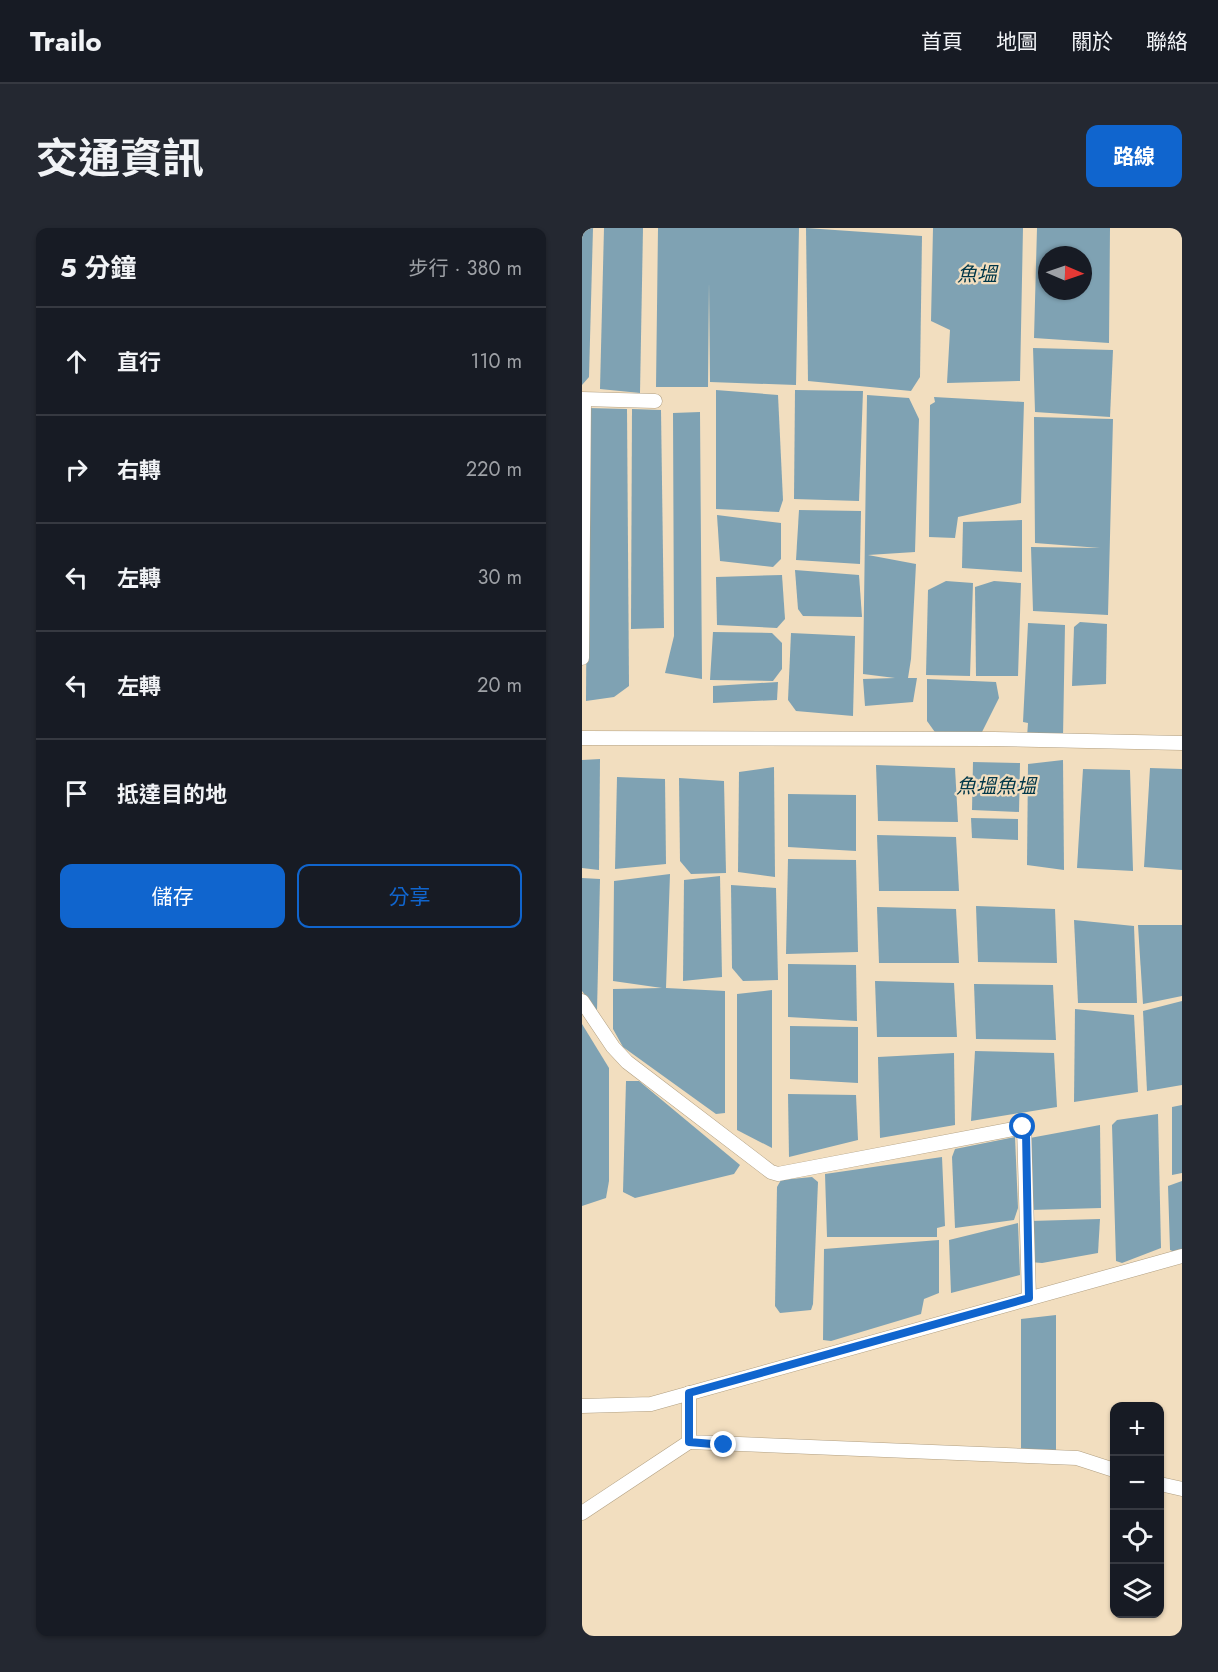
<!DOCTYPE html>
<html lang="zh-TW">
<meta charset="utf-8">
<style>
:root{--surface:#171b24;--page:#242831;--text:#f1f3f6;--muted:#9ea1a6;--line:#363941;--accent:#1065ce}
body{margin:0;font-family:Jost,"Noto Sans TC",sans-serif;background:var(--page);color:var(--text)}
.controls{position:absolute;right:18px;bottom:18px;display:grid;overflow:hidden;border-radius:12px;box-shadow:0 2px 4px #0004}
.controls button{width:54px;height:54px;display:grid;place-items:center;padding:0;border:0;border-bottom:2px solid var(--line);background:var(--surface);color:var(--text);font:30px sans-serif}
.compass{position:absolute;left:456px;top:18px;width:54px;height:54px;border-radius:50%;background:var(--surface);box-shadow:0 2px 4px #0004;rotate:92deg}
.stop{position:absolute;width:18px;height:18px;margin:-14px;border:4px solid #1065ce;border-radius:50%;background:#fff}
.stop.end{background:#1065ce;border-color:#fff;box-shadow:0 2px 6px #0008}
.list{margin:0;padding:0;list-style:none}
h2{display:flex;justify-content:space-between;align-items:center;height:78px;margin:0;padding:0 24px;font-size:26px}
h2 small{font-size:20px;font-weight:400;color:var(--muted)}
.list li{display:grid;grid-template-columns:39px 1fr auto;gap:18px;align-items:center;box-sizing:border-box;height:108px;padding:0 24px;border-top:2px solid var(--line)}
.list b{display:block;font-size:22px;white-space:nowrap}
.list em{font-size:20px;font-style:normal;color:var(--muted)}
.actions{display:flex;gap:12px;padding:18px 24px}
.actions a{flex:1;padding:14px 0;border:2px solid var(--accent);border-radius:12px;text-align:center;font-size:21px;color:var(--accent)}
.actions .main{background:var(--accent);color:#fff}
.icon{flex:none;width:33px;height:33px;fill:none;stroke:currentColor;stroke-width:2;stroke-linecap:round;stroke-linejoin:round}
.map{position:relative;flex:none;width:600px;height:1408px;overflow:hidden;border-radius:12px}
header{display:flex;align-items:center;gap:36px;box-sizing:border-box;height:84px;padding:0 30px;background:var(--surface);border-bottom:2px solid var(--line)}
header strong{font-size:28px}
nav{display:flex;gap:33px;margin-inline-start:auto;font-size:21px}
.intro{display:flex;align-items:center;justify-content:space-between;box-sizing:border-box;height:144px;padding:0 36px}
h1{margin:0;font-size:42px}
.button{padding:15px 27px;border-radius:12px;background:var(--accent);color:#fff;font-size:21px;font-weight:700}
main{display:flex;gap:36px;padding:0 36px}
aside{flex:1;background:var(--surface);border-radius:12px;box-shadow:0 2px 4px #0004}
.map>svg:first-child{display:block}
.water{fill:#7fa2b3;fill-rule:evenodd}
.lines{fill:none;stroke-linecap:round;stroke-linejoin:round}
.minor-casing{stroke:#b19f81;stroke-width:15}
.minor{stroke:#fff;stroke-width:14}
.route{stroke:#1065ce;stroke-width:8}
.labels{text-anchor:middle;stroke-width:4.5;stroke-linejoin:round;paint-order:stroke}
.water-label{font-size:20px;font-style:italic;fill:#013749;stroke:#f2debf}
</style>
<header>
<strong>Trailo</strong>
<nav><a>首頁</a><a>地圖</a><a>關於</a><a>聯絡</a></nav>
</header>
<div class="intro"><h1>交通資訊</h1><a class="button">路線</a></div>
<main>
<aside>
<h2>5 分鐘<small>步行 · 380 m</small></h2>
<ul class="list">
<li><svg class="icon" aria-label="ahead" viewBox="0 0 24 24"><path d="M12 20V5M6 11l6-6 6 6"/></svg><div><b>直行</b></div><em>110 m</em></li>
<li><svg class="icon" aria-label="right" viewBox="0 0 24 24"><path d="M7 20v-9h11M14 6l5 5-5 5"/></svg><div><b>右轉</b></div><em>220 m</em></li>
<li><svg class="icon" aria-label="left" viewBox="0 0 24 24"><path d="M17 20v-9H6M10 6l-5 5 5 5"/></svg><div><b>左轉</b></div><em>30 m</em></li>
<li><svg class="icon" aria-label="left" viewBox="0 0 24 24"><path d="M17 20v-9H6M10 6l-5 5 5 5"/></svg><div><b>左轉</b></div><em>20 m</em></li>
<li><svg class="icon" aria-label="arrive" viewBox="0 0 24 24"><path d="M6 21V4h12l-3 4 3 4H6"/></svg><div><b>抵達目的地</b></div></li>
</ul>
<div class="actions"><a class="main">儲存</a><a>分享</a></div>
</aside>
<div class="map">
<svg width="600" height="1408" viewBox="0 0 600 1408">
<rect width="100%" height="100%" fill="#f2debf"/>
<!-- water -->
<g class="water">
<polygon points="0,0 11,0 7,149 0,157"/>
<polygon points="22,0 61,0 58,165 18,161"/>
<polygon points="76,0 217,0 214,157 128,154 127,54 126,159 74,159"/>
<polygon points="224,0 340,8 338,149 329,163 226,153"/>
<polygon points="351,0 441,0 438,153 365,155 368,102 349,93"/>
<path d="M 455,0 L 528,0 L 527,115 L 452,110 ZM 465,27 L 501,27 L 501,63 L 465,63 Z"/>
<polygon points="451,120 531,122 528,189 453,184"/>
<polygon points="134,162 196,167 201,272 197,284 134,281"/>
<polygon points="213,162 281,163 277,273 212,271"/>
<polygon points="285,167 327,170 337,191 333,324 286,327 334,336 329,431 326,450 335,450 331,474 283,478 281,451 313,450 281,446"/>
<polygon points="352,169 442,174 439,275 376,289 373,310 347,309 348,177 353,174"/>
<polygon points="6,180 45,181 47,458 32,469 4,473"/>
<polygon points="50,181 79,182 82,400 49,401"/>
<polygon points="118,184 120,451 83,445 92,408 91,185"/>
<polygon points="452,189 531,191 526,387 451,383 449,319 518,320 453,315"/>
<polygon points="217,282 279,283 278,336 214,332"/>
<polygon points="135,287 199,295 199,331 191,339 138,333"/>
<polygon points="440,292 440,344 380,340 381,294"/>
<polygon points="213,342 277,347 280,389 221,388 216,381"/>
<polygon points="200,347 203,391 195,400 135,397 134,349"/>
<polygon points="364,353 391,355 388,448 344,447 346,362"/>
<polygon points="412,353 439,355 436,448 394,448 393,359"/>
<polygon points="498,394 525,396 524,456 490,458 492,399"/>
<polygon points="446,395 483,397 481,509 445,509 446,495 441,494"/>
<polygon points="131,404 190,405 200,415 200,441 191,453 128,452"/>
<polygon points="209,405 273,408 271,488 214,483 206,472"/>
<polygon points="345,451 414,454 417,470 399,506 355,507 345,493"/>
<polygon points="196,454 195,472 131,475 131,458"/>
<polygon points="18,531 17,642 0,640 0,532"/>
<polygon points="481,532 482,642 445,637 446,536"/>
<polygon points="391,534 438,535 437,584 390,582"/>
<polygon points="294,537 373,540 376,594 296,593"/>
<polygon points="192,539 193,649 156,644 157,544"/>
<polygon points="568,540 600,541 600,642 562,639"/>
<polygon points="501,541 548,542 551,643 495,640"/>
<polygon points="35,549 83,551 84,636 33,641"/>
<polygon points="97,550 142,553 144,645 109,646 98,633"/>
<polygon points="206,566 274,567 274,623 206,619"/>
<polygon points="389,590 436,591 436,612 390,610"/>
<polygon points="295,607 374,609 377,663 297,663"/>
<polygon points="206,631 274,632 276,724 204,726"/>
<polygon points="88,646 84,760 143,763 143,885 134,886 41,819 31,801 31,761 80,760 31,753 32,653"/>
<polygon points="138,648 140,749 101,753 102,652"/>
<polygon points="0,650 18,651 15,783 0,763"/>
<polygon points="149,657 194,660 196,752 161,753 150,740"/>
<polygon points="394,678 473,681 475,735 396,734"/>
<polygon points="295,679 374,681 377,735 297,735"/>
<polygon points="492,692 552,698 555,775 496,775"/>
<polygon points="556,697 600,697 600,768 561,776"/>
<polygon points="206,736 274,737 275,793 206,789"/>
<polygon points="293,753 372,755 375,809 295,809"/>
<polygon points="392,756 471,757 474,812 394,811"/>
<polygon points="190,762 190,920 155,902 155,766"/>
<polygon points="600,773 600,857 565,863 561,783"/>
<polygon points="493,781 552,787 556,864 492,874"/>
<polygon points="0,796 27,840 27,953 24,970 0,978"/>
<polygon points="208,798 276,799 276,855 208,851"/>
<polygon points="393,823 472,825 475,879 389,893"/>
<polygon points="372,825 373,897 298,910 296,829"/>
<polygon points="44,853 57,853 158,937 152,946 53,970 41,964"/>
<polygon points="206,866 274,867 276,912 207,929"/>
<polygon points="600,877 600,945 590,947 590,879"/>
<polygon points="576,886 579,1020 540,1035 534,1033 530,897 535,892"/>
<polygon points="518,897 519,980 449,982 448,910"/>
<polygon points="433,909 436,980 432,992 373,1000 370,929 373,921"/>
<polygon points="360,929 363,998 355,1000 355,1009 245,1009 243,946"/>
<polygon points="230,949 236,954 231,1076 229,1082 198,1085 193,1078 195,959 199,952"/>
<polygon points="600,953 600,1022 595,1025 588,1022 586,958"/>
<polygon points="518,991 516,1025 460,1035 448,1034 448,993"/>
<polygon points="436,995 438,1047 369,1065 367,1012"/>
<polygon points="357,1012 357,1065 342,1071 339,1086 249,1113 241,1112 242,1021"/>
<polygon points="474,1087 474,1224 439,1222 439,1091"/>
</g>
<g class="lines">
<defs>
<g id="minor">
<polyline points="0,171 73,173"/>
<polyline points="0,430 2,172"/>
<polyline points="0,510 412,511 600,515"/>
<polyline points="0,773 31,819 45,834 189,944 196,946 442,899 447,1070"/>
<polyline points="107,1165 107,1214 495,1230 532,1242"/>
<polyline points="0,1178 69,1176 600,1028"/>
<polyline points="578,1256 600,1261"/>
<polyline points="0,1285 107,1214"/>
</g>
</defs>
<!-- minor casing -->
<use href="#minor" class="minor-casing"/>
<!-- minor -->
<use href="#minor" class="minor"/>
</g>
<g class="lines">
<!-- route -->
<polyline class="route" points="142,1217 107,1214 107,1165 447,1070 444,903 441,899"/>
</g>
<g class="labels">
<!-- water labels -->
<g class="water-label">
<text x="395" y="53">魚塭</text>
<text x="414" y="565">魚塭魚塭</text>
</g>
</g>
</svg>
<div class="controls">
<button>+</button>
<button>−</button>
<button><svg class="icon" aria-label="locate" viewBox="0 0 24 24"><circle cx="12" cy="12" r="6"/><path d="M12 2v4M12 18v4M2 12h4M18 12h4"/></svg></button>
<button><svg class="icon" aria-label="layers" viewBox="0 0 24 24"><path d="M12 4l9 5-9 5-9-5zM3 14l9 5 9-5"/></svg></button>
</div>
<svg class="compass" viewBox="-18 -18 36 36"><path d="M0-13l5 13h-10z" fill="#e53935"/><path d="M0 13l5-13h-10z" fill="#9ea1a6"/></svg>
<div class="stop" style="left:441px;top:899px"></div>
<div class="stop end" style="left:142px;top:1217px"></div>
</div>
</main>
